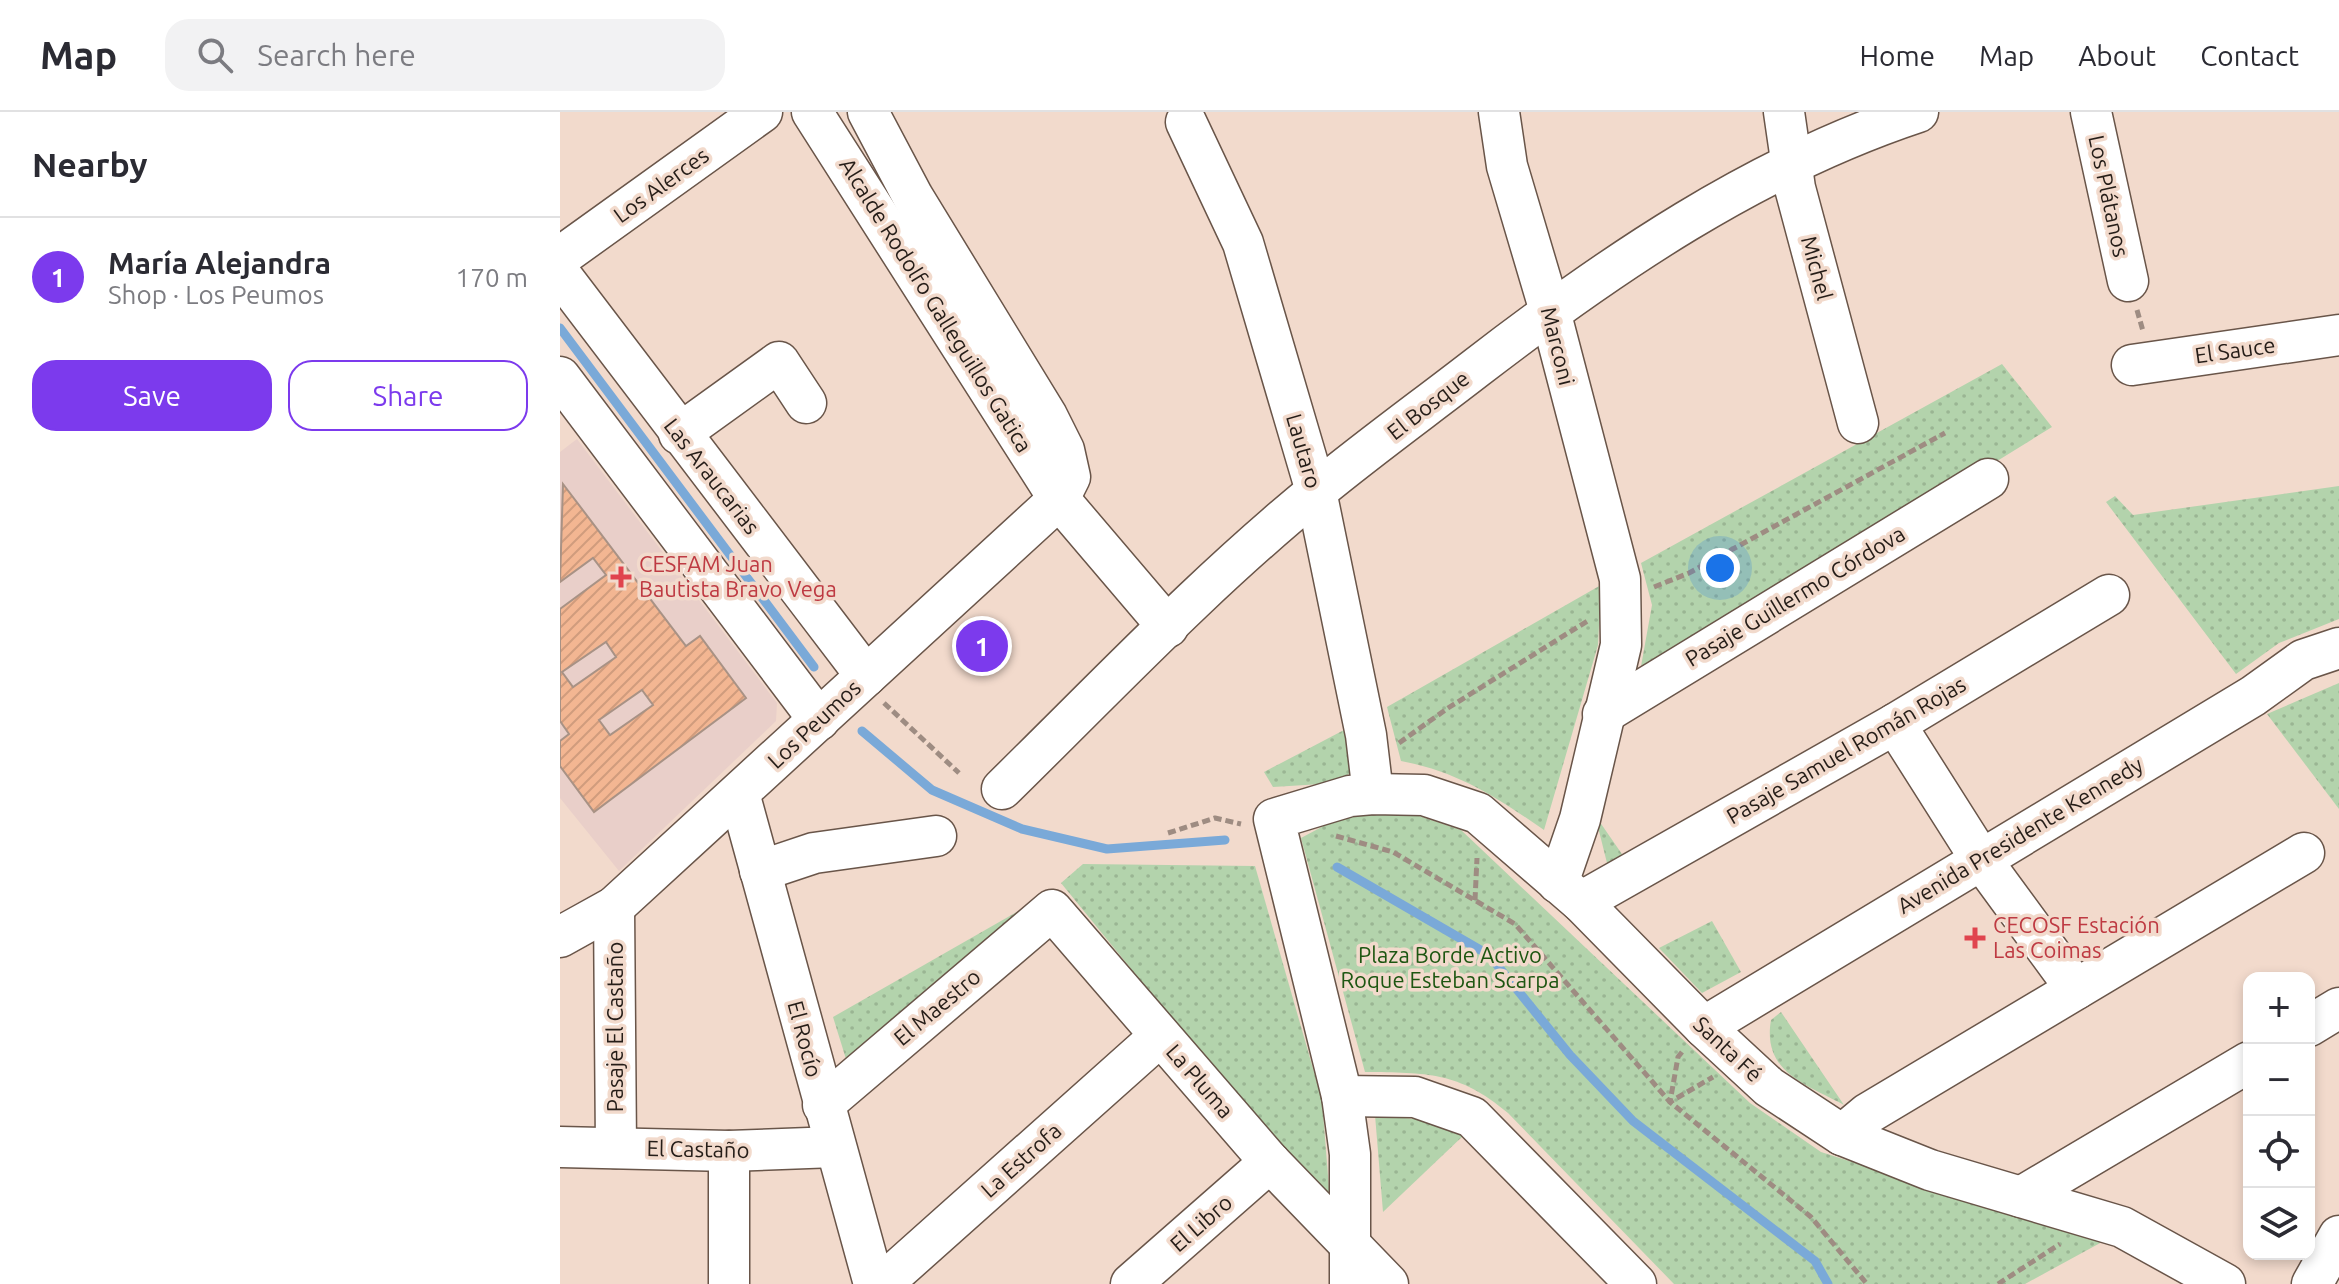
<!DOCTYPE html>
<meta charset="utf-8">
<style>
:root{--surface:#fff;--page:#f2f2f3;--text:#2b2b33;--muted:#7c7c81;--line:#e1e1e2;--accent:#7c3aed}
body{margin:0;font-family:Ubuntu,sans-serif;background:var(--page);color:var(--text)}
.controls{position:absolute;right:24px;bottom:24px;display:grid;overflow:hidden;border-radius:16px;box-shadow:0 4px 12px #0003}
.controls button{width:72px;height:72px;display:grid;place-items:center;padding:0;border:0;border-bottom:2px solid var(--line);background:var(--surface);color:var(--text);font:40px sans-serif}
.you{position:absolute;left:1160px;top:456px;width:28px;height:28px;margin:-20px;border:6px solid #fff;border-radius:50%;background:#1a73e8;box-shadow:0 0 0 12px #1a73e833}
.badge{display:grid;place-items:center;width:52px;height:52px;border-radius:50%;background:var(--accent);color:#fff;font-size:26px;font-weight:700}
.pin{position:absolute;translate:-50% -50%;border:4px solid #fff;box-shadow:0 2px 8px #0006}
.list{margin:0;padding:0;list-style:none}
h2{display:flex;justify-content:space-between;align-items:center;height:104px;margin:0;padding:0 32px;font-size:34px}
h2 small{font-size:26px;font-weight:400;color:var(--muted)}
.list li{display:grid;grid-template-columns:52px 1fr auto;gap:24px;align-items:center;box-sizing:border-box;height:120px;padding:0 32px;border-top:2px solid var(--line)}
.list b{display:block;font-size:30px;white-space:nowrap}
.list p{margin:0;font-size:26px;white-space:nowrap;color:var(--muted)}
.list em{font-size:26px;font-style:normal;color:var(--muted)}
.actions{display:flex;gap:16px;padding:24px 32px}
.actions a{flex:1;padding:18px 0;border:2px solid var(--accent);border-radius:24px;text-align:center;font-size:28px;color:var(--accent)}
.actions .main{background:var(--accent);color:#fff}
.icon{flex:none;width:44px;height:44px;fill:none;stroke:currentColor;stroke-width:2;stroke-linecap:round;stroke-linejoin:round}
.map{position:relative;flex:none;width:1779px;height:1172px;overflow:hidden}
header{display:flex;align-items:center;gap:48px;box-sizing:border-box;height:112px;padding:0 40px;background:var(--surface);border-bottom:2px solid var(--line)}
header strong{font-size:38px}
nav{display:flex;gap:44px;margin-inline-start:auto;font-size:28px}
.search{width:560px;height:72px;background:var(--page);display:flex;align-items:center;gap:20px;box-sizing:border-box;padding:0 28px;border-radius:24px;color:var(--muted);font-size:30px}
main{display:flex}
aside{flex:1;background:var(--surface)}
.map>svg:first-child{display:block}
.medical{fill:#e9cfc9}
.grass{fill:url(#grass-dots)}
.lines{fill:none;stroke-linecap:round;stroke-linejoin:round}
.stream{stroke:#7aa9d8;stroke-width:9}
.building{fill:url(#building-hatch);stroke:#a89285;stroke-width:2;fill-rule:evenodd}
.minor-casing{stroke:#695549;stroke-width:43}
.path{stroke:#9e8c82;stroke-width:5;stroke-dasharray:8 4;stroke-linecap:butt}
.minor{stroke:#fff;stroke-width:40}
.health-dot{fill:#e0444e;stroke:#f2dacc;stroke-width:3}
.labels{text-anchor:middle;stroke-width:7;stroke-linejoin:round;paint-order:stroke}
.street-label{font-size:22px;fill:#251d18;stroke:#f2dacc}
.health-label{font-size:22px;fill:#be3a42;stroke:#f2dacc;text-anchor:start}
.park-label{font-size:22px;fill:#1d5611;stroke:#f2dacc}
</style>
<header>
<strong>Map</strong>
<div class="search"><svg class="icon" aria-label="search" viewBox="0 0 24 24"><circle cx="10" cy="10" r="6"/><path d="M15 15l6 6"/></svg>Search here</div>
<nav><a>Home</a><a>Map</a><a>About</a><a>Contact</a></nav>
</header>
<main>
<aside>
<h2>Nearby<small></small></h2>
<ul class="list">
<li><span class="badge">1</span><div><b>María Alejandra</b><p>Shop · Los Peumos</p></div><em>170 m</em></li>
</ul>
<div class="actions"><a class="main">Save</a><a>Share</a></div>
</aside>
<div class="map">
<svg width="1779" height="1172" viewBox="0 0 1779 1172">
<defs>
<pattern id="grass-dots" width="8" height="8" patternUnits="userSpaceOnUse" patternTransform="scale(2)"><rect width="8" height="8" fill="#b3d3ac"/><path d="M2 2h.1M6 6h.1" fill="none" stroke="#9ab593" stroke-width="1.8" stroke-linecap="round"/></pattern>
<pattern id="building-hatch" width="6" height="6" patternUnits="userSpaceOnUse" patternTransform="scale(2)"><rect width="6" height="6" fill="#f3b692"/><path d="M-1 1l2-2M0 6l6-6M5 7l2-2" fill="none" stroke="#d09c7d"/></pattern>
</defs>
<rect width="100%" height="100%" fill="#f2dacc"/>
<!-- medical -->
<polygon class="medical" points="17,327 217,591 216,609 59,759 0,686 0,340"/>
<!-- grass -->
<g class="grass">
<polygon points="1442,252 1492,315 1078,571 1092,493 1081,451"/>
<polygon points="1779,374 1779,507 1719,531 1676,562 1546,390 1555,384 1573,403"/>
<path d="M 1041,473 L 1038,533 L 984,718 C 936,685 899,660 841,649 L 827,595 Z"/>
<polygon points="1779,571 1779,697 1707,602"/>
<polygon points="784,618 792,659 778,671 713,675 704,660"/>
<path d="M 844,699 L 901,718 L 1190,991 L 1261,1040 L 1542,1130 L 1465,1172 L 1114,1172 L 948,1001 C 898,959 867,961 805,960 L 741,726 L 786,702 Z"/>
<polygon points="1035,703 1066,748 1049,759"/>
<polygon points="523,752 695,754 762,988 771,1102 501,771"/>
<polygon points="490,781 286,947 273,905"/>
<polygon points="1152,809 1181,860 1142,881 1099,836"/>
<path d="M 1221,900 L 1284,993 C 1245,972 1202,960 1211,908 Z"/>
<polygon points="815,1003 874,1009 904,1023 823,1100"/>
</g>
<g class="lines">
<!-- stream -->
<g class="stream">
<polyline points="0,216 254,555"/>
<polyline points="302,619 372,678 462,717 547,737 665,728"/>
<polyline points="777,755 929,843 1010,943 1073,1009 1255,1149 1268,1172"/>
</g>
</g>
<!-- building -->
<path class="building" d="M 3,372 L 126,534 L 140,524 L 186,586 L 34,700 L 0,654 L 0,629 L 9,622 L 0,609 L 0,497 L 46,463 L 33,446 L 0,470 ZM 46,530 L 56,545 L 13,575 L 2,560 ZM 82,578 L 93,593 L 50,623 L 39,608 Z"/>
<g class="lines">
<defs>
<g id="minor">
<polyline points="252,0 499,387 608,515"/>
<polyline points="939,0 947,54 990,199 1060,467 1061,533 1020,707 998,771"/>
<polyline points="1224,0 1235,76 1298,311"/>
<polyline points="1531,0 1568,169"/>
<polyline points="626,10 683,131 756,379 806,623 813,682"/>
<polyline points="0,145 202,0"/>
<polyline points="0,162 306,564"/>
<polyline points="1572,253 1779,223"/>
<polyline points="0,265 259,608"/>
<polyline points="119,322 219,250 246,291"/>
<polyline points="1043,602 1428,367"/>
<polyline points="1335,612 1420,746 1516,877"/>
<path d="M 442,677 C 545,576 646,469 758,378 C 809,336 863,297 916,256 C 1051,152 1195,54 1358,0"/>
<polyline points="179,681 314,1172"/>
<polyline points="200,759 254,741 376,724"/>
<polyline points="1021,790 1335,612 1549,483"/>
<polyline points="54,795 56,1036"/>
<polyline points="0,825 54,795 499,387 510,365 504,338 487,304 353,85 308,0"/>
<polyline points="1749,914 1779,896"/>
<polyline points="1144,915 1693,584 1743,548 1779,536"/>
<polyline points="782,984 855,985 912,1005 1076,1172"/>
<polyline points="263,993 492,798 710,1050 828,1172"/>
<polyline points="1282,1023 1307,1002 1744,741"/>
<polyline points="0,1035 169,1039 275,1035"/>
<polyline points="169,1039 169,1172"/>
<polyline points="1461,1085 1689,950"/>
<polyline points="322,1172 600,924"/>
<polyline points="571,1172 710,1050"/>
<polyline points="790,1172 790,1042 782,984 714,707 790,684 813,682 864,683 918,701 1021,790 1144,915 1209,975 1282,1023 1370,1058 1562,1115 1665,1172"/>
<polyline points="1752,1172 1779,1124"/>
</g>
</defs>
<!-- minor casing -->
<use href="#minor" class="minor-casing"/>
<!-- path -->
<g class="path">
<polyline points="1577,198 1583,219"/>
<polyline points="1094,475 1129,461 1385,321"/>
<polyline points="324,591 399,661"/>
<polyline points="839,631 888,596 1029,508"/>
<polyline points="608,721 655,706 681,712"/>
<polyline points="776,724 833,740 955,812 1110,990 1251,1105 1307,1172"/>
<polyline points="915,788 917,746"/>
<polyline points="1122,940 1118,945 1110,990 1153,965"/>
<polyline points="1438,1172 1500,1132"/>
</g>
<!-- minor -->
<use href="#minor" class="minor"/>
</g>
<!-- markers -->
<g class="health-dot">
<path d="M57 453h8v8h8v8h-8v8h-8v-8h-8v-8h8z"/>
<path d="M1411 814h8v8h8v8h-8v8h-8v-8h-8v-8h8z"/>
</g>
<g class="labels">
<!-- street labels -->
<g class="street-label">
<text transform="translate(101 73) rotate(-36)" y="8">Los Alerces</text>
<text transform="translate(1549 84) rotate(78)" y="8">Los Plátanos</text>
<text transform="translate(1257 156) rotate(75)" y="8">Michel</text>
<text transform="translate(376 193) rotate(58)" y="8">Alcalde Rodolfo Galleguillos Gatica</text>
<text transform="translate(998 234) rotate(76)" y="8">Marconi</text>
<text transform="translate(1675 238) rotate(-8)" y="8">El Sauce</text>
<text transform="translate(868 293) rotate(-38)" y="8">El Bosque</text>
<text transform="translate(744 339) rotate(74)" y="8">Lautaro</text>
<text transform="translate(152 364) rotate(52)" y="8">Las Araucarias</text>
<text transform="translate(1235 484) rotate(-31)" y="8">Pasaje Guillermo Córdova</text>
<text transform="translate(254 612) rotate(-43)" y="8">Los Peumos</text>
<text transform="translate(1286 638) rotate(-30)" y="8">Pasaje Samuel Román Rojas</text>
<text transform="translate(1460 723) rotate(-31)" y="8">Avenida Presidente Kennedy</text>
<text transform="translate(377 895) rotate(-40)" y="8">El Maestro</text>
<text transform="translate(55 915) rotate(-90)" y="8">Pasaje El Castaño</text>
<text transform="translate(245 927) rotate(75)" y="8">El Rocío</text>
<text transform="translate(1168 937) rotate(43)" y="8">Santa Fé</text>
<text transform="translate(640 969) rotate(49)" y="8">La Pluma</text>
<text transform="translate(138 1037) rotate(1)" y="8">El Castaño</text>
<text transform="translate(461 1048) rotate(-42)" y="8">La Estrofa</text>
<text transform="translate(641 1111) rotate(-41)" y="8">El Libro</text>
</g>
<!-- health labels -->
<g class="health-label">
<text x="79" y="460">CESFAM Juan<tspan x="79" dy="25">Bautista Bravo Vega</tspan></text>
<text x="1433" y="821">CECOSF Estación<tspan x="1433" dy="25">Las Coimas</tspan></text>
</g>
<!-- park labels -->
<g class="park-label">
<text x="890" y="851">Plaza Borde Activo<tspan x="890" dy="25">Roque Esteban Scarpa</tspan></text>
</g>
</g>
</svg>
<div class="controls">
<button>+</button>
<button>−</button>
<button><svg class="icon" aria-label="locate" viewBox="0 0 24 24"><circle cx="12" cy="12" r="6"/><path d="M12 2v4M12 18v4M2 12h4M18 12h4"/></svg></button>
<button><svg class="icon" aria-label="layers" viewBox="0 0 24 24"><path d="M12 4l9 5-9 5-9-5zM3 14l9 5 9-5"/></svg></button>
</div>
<div class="you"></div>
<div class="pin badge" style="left:422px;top:534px">1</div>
</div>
</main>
